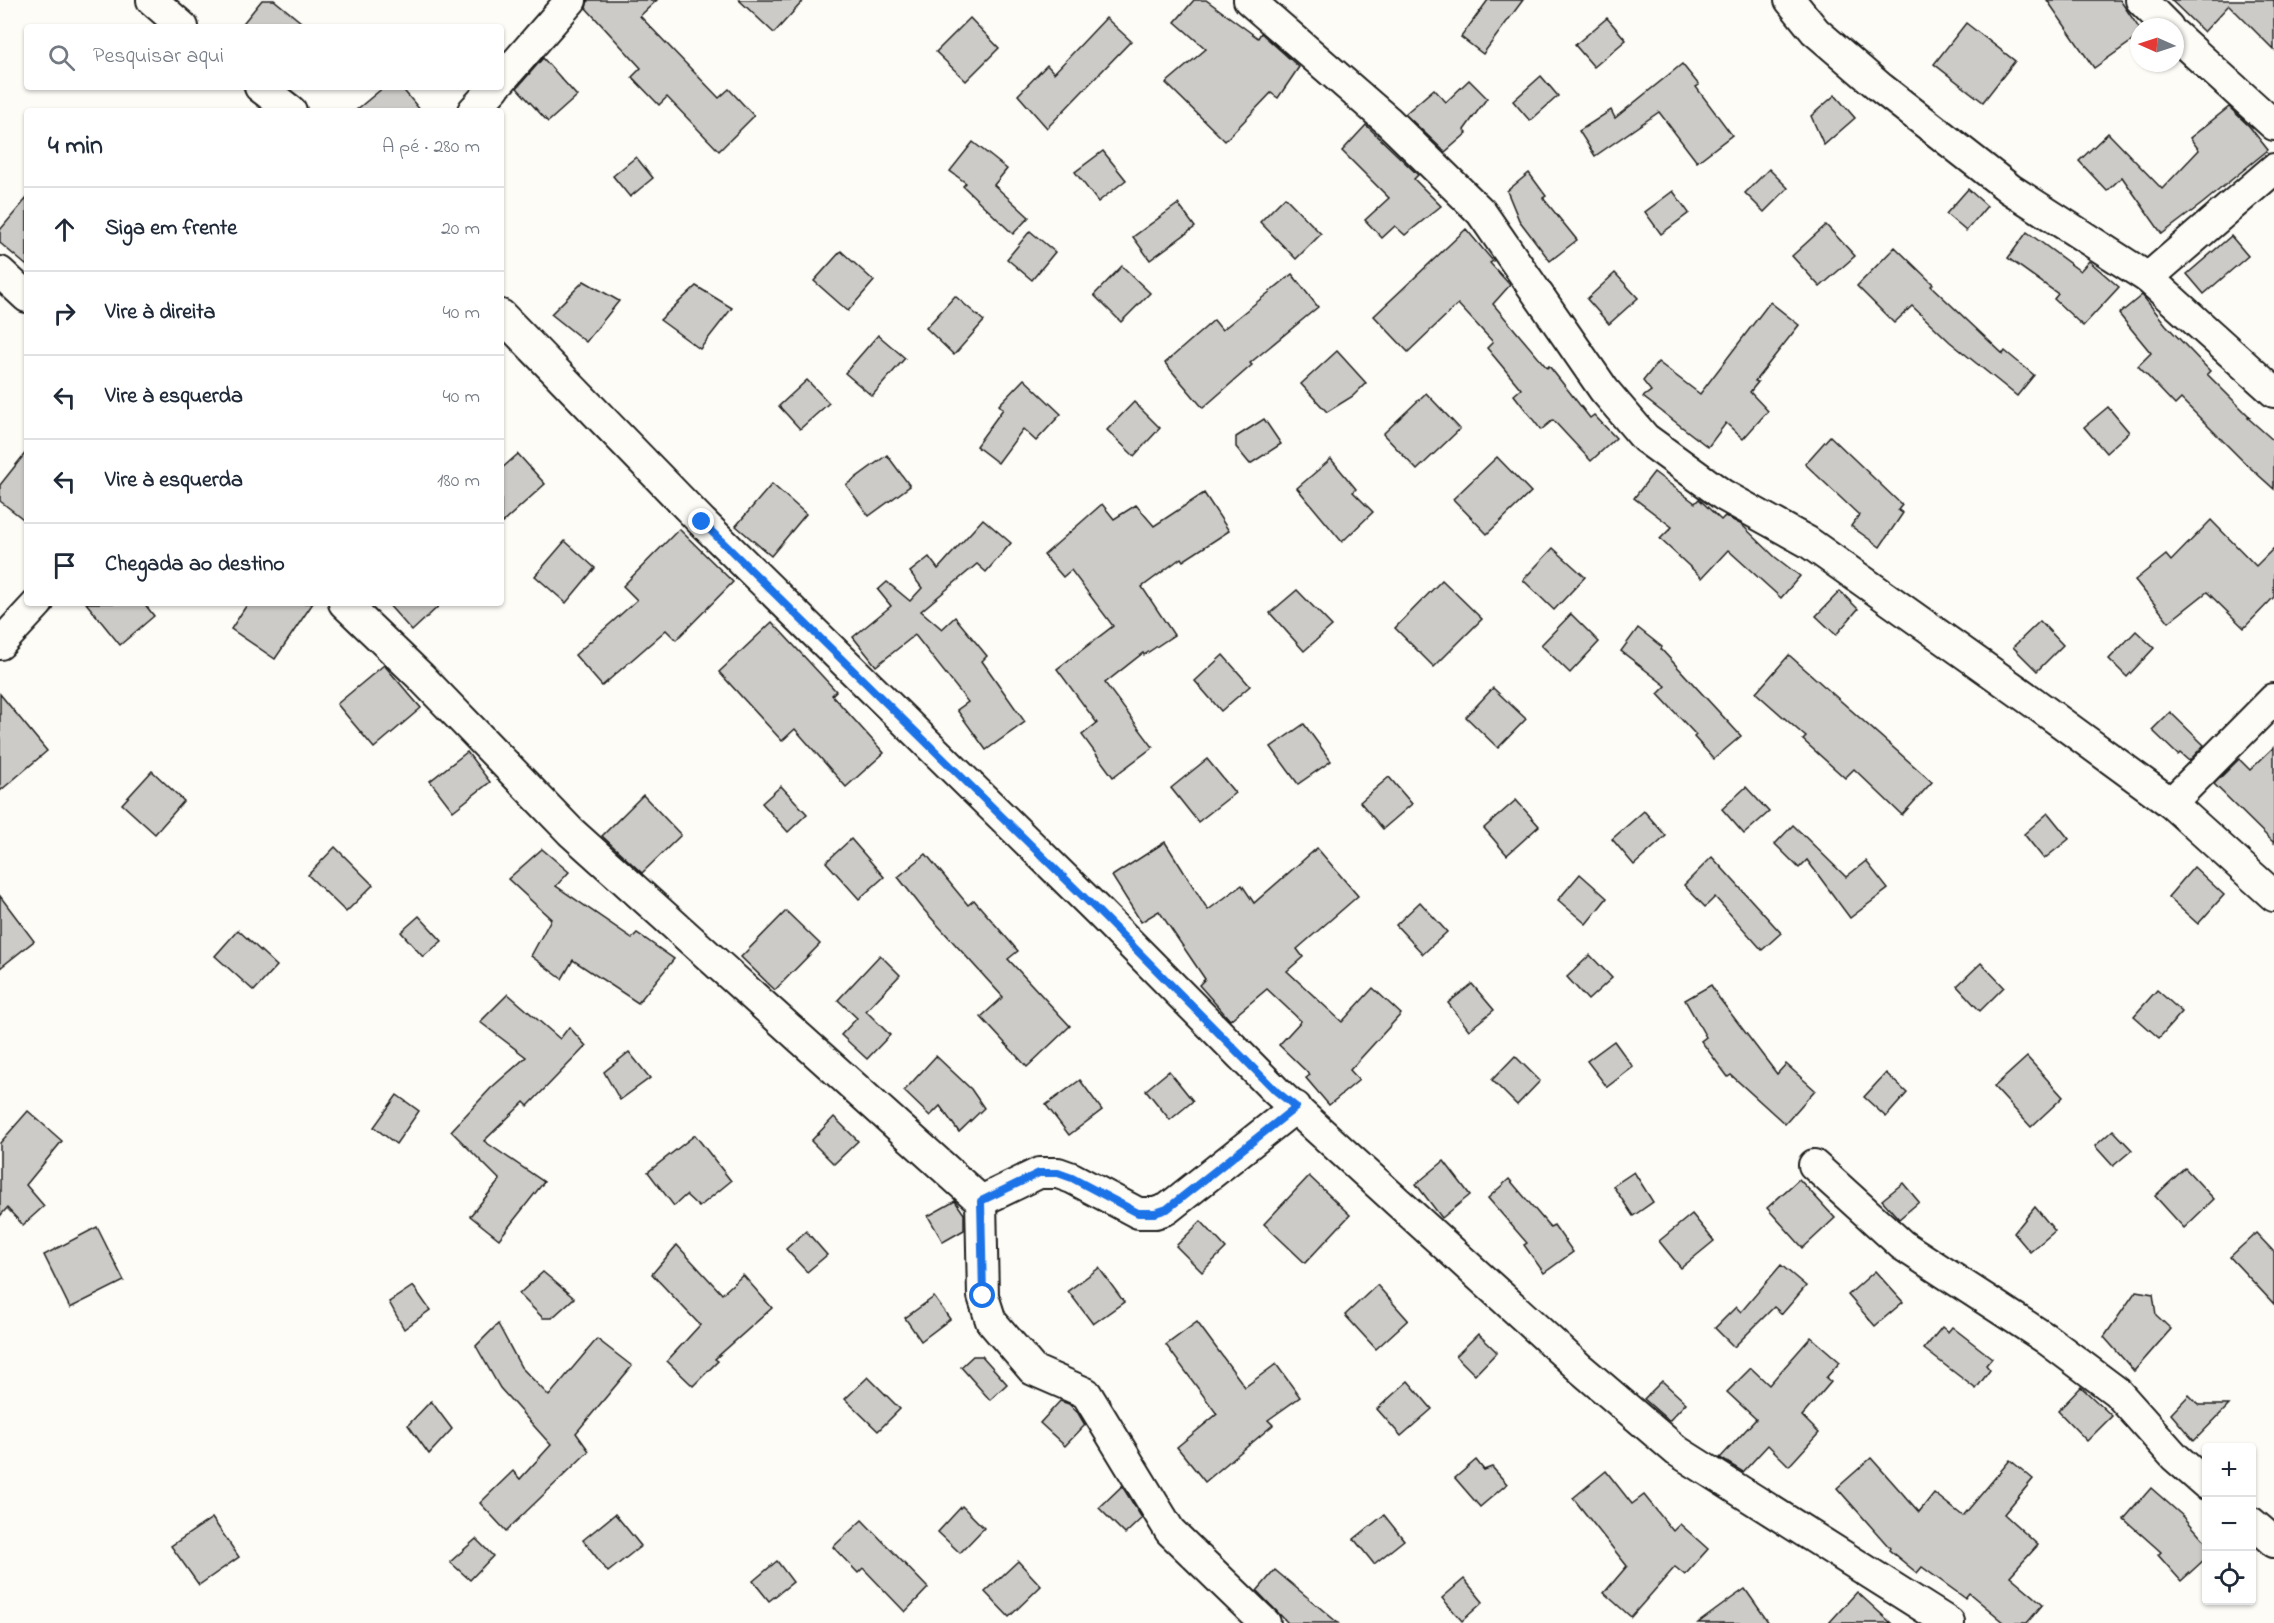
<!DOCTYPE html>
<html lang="pt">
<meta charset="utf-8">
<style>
:root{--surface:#fff;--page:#f6f6f7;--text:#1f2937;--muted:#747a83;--line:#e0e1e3}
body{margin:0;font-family:"Indie Flower",sans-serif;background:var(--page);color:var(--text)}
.controls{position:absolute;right:18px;bottom:18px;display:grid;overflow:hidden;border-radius:6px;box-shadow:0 2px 4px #0004}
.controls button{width:54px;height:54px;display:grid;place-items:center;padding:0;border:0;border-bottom:2px solid var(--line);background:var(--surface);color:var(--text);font:30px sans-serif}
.compass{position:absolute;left:2130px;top:18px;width:54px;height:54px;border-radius:50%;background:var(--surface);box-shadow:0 2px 4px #0004;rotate:273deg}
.stop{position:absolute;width:18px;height:18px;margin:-14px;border:4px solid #1a73e8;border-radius:50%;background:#fff}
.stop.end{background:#1a73e8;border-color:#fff;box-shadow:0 2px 6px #0008}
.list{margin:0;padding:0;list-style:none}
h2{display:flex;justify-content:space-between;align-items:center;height:78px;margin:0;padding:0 24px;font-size:26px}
h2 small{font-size:20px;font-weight:400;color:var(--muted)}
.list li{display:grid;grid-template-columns:39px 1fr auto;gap:18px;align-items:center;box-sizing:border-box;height:84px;padding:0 24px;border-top:2px solid var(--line)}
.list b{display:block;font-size:22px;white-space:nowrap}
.list em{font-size:20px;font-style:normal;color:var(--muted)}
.icon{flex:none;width:33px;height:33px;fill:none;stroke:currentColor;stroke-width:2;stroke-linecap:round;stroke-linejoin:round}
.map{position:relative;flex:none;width:2274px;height:1623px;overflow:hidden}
.search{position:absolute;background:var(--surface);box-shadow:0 2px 4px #0004;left:24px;top:24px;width:480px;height:66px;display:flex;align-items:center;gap:15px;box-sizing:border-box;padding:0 21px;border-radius:6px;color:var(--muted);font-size:22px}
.panel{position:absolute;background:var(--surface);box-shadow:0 2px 4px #0004;left:24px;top:108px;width:480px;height:498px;border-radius:6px}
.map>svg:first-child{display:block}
.building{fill:#cccbc8;stroke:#1c1c1c;stroke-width:1.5}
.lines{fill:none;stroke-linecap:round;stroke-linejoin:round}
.minor-casing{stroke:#1c1c1c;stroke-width:34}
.minor{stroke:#fdfcf7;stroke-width:30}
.route{stroke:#1a73e8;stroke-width:8}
</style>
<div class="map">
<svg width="2274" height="1623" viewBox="0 0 2274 1623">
<rect width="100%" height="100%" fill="#fdfcf7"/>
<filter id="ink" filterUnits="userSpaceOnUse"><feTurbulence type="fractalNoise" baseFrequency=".0167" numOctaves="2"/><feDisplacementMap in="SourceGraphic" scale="12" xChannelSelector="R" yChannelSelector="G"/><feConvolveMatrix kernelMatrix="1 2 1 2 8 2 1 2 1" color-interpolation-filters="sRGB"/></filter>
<g filter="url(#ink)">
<!-- building -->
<g class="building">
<polygon points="262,0 274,0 307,27 240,27"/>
<polygon points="588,0 657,0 640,16 719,98 729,89 754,116 719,151 667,97 659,105 632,77 641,68 586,8"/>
<polygon points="739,0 804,0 774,33"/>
<polygon points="1194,0 1206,0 1258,38 1261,33 1299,67 1278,98 1271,93 1225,141 1166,83 1206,49 1175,22"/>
<polygon points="1488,0 1523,0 1483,54 1461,37"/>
<polygon points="2047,0 2120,0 2139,28 2139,36 2094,68"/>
<polygon points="2171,0 2274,0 2274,50 2229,5 2204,32"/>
<polygon points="970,18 999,48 966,81 936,52"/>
<polygon points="1106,18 1131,41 1047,128 1018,95 1047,65 1054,73"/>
<polygon points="1607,18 1626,40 1594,67 1575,45"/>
<polygon points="1966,23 2015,61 1983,102 1934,64"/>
<polygon points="543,58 577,96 548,122 517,88"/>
<polygon points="1682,64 1699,85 1696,87 1732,135 1697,162 1659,112 1595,156 1579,131 1611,110 1615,118"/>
<polygon points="1541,76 1558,96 1530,121 1513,101"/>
<polygon points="1469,80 1487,98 1464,130 1467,133 1445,152 1405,114 1434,89 1446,102"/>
<polygon points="384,87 401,87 421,111 355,111"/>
<polygon points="1835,95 1855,118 1824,145 1811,116"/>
<polygon points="2229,107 2249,126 2268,150 2203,203 2162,234 2122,177 2107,191 2079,161 2108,133 2162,189 2199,150 2190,138"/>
<polygon points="1366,125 1418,175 1414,179 1441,206 1405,235 1395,226 1382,238 1365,220 1389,198 1342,151"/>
<polygon points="973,142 1007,169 994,185 1029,217 1013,234 963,186 966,183 950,171"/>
<polygon points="1103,151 1126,180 1098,202 1075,172"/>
<polygon points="636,157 653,178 630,197 613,176"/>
<polygon points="1769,169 1788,188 1764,212 1745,193"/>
<polygon points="1529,173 1546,196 1543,198 1577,240 1550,261 1519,220 1507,191"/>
<polygon points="1968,189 1987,206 1966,231 1946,214"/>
<polygon points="1673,191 1689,213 1661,234 1645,212"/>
<polygon points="1285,197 1321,234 1296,259 1260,222"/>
<polygon points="27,198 27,266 0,243 0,230"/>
<polygon points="1178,204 1195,227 1150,260 1133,237"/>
<polygon points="1826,225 1855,256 1820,287 1792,256"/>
<polygon points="1466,229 1493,261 1490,263 1510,285 1493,304 1547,368 1549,366 1590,418 1594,415 1616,438 1591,461 1553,420 1541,430 1514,395 1521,389 1487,348 1493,342 1458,304 1408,352 1374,316"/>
<polygon points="1030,231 1055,252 1032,280 1007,259"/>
<polygon points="2027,232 2080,271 2089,261 2119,287 2083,326 2054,299 2058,294 2008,258"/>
<polygon points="2231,236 2248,256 2204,294 2187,274"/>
<polygon points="1895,247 1933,284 1931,286 2003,354 2005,351 2034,375 2017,396 1950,342 1912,306 1894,323 1857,286"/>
<polygon points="841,251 874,281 848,311 814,281"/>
<polygon points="1122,266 1150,293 1121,322 1094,295"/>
<polygon points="1615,273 1638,298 1609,324 1587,299"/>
<polygon points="1292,274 1318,307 1250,363 1252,365 1203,408 1165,363 1214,320 1222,330"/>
<polygon points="584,281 619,301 586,342 551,314"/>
<polygon points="696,286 732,308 700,349 660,320"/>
<polygon points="2142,295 2166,325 2210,371 2207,374 2250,417 2248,418 2274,441 2274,489 2245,463 2181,399 2175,405 2138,366 2151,353 2119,314"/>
<polygon points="955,296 984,321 954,355 926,328"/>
<polygon points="1770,302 1799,325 1755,381 1758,382 1750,392 1768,411 1743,439 1726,423 1708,447 1643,397 1651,391 1643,381 1658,362 1700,394"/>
<polygon points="878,335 905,358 872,396 845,373"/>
<polygon points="1337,351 1366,383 1353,396 1327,412 1301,384"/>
<polygon points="1024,379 1061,414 1036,441 1023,429 998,463 976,446 1003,409 999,405"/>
<polygon points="807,380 829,403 800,429 779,406"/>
<polygon points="1426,393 1460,429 1417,470 1383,434"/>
<polygon points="1134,402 1160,428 1134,456 1107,430"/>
<polygon points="2108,407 2129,432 2106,453 2084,427"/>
<polygon points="1264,419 1281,444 1250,464 1236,447 1236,437"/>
<polygon points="1830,436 1902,505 1898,510 1903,513 1880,547 1851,526 1859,515 1805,464"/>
<polygon points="27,451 27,522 0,501 0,485"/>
<polygon points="518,454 545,484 501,524 501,469"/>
<polygon points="887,455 910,486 869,516 846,485"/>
<polygon points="1497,457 1531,492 1487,534 1453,499"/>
<polygon points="1331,459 1356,489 1353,492 1373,512 1342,542 1297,488"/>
<polygon points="1654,472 1695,503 1699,499 1721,520 1725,516 1742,525 1775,557 1800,576 1781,598 1728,550 1702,578 1660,539 1672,527 1634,498"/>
<polygon points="772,484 806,514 771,556 736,526"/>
<polygon points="1204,493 1229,531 1183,561 1181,558 1142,587 1174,635 1144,655 1143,653 1105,683 1153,747 1113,777 1082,735 1097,723 1057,669 1113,626 1071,570 1063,577 1044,555 1102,504 1114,519 1136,505 1154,526"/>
<polygon points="983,519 1011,543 986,572 977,564 921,611 942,629 955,617 987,656 982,661 1025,722 986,750 957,710 968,702 915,635 876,666 853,637 891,606 878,590 887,582 910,601 922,588 910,572 929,557 938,569"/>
<polygon points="2211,520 2256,566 2274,548 2274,597 2244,628 2207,592 2169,622 2135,580 2166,555 2171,561"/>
<polygon points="679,529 733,582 676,640 666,630 602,686 575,655 637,600 623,586"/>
<polygon points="565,541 595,568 566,603 535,576"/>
<polygon points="1553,548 1585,577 1554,610 1523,580"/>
<polygon points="1442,580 1482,619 1434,667 1395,628"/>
<polygon points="1297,590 1332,626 1304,651 1270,613"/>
<polygon points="1840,591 1858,609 1836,635 1816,616"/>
<polygon points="86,603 144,603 154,616 120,645"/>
<polygon points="248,603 313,603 275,659 231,629"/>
<polygon points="387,603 442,603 412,631"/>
<polygon points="1571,614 1599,642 1570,673 1541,645"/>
<polygon points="2040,621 2063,645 2037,671 2013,647"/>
<polygon points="772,622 836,691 832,695 884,753 846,787 795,729 782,741 719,672"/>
<polygon points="1638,628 1662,647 1661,649 1741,736 1714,759 1694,737 1696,735 1658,694 1666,686 1621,651"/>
<polygon points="2136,631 2154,648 2127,677 2109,659"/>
<polygon points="1223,655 1250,686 1221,711 1195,681"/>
<polygon points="1789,655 1932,782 1902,815 1854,769 1845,778 1803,740 1806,737 1756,693"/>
<polygon points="384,665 421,708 374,748 337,704"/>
<polygon points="1493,688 1526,719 1498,748 1466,717"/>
<polygon points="0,694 47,751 0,791"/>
<polygon points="2170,712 2204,745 2189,761 2180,753 2178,755 2152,730"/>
<polygon points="1304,724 1331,761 1298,784 1271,747"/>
<polygon points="2274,747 2274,843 2214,784 2239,759 2250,770"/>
<polygon points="467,752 490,782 453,811 430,781"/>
<polygon points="1207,759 1235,793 1198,822 1171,788"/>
<polygon points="152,771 184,801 155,834 122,804"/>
<polygon points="1389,777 1412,804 1383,829 1360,802"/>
<polygon points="781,786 807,814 788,832 762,803"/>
<polygon points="1746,787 1769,812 1744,834 1722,809"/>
<polygon points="643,795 681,835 642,873 602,836"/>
<polygon points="1516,800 1539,826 1507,855 1484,828"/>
<polygon points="1644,811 1666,836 1634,865 1612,839"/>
<polygon points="2048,813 2069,839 2044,859 2024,834"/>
<polygon points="1793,825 1846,877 1866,861 1888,889 1850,918 1807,860 1799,868 1775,844"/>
<polygon points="851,839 884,877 859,899 826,862"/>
<polygon points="1165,842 1208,910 1242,885 1254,903 1317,848 1358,896 1297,949 1303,957 1287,971 1342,1022 1373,988 1401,1014 1350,1070 1359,1080 1329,1105 1306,1078 1310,1075 1279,1045 1301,1021 1267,989 1230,1020 1199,985 1205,979 1159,911 1141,922 1112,876"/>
<polygon points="335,847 373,885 346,912 308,875"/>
<polygon points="542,849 569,872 556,886 632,938 637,933 674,959 638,1003 573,960 562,979 531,956 551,919 508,879"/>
<polygon points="926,854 968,905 974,900 1018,951 1008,959 1070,1026 1027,1067 981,1017 1003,997 924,910 898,877"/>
<polygon points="1712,857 1781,933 1762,950 1715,897 1705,907 1684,885"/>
<polygon points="2194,867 2224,895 2198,924 2168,897"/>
<polygon points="1580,874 1607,898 1586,924 1558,900"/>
<polygon points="0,896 34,941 0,968"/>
<polygon points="1420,902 1447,932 1423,954 1396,925"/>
<polygon points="786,911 820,944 775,990 741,957"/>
<polygon points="419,916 442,941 423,957 401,932"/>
<polygon points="238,930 277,966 254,991 215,956"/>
<polygon points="880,955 900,975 866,1011 890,1035 867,1059 841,1035 857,1018 838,1000"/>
<polygon points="1590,955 1612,978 1588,1000 1567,977"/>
<polygon points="1981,963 2004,987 1980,1011 1957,986"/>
<polygon points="1472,984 1494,1010 1469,1030 1448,1003"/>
<polygon points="1711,985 1719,998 1777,1074 1786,1064 1815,1090 1785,1124 1731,1075 1728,1077 1701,1041 1706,1037 1685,1000"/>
<polygon points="2157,990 2182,1012 2159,1038 2134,1016"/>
<polygon points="508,994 560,1039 569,1027 586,1046 528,1106 524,1102 484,1141 544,1182 499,1239 470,1216 500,1180 451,1131 491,1088 526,1057 480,1022"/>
<polygon points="1614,1041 1633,1067 1607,1087 1587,1061"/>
<polygon points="629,1052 650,1078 620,1100 604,1072"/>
<polygon points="936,1056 971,1089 984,1108 959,1132 940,1106 930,1116 904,1091"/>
<polygon points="1515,1056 1540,1081 1517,1105 1492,1080"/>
<polygon points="2027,1057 2063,1097 2031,1127 1994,1087"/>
<polygon points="1169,1071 1193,1101 1170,1120 1146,1090"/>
<polygon points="1886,1073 1907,1093 1886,1117 1864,1097"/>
<polygon points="1080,1080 1102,1110 1069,1135 1046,1105"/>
<polygon points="397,1095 419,1111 396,1144 374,1127"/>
<polygon points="28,1111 62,1141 26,1185 44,1206 23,1225 7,1208 0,1216 0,1143"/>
<polygon points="834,1117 858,1141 834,1164 811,1141"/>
<polygon points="2113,1130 2132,1150 2113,1166 2095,1146"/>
<polygon points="695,1135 731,1181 699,1207 686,1195 674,1206 648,1172"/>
<polygon points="1444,1161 1470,1195 1442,1218 1416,1184"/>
<polygon points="2185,1168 2214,1199 2184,1228 2155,1196"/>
<polygon points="1634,1172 1653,1202 1633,1216 1613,1186"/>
<polygon points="1309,1176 1350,1215 1305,1263 1264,1224"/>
<polygon points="1509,1179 1550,1227 1554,1225 1573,1252 1544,1273 1524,1245 1527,1243 1488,1198"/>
<polygon points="1799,1179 1835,1218 1803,1248 1767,1208"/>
<polygon points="1903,1183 1919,1202 1899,1219 1882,1200"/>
<polygon points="955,1201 964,1214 964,1230 943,1242 928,1216"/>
<polygon points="2035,1207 2055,1231 2030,1252 2014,1233"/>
<polygon points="1692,1214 1714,1241 1681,1268 1659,1241"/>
<polygon points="1201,1221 1226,1248 1202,1272 1176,1246"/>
<polygon points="97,1227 124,1281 70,1308 44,1255"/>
<polygon points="806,1231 827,1255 807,1272 786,1249"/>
<polygon points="2256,1233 2274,1252 2274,1304 2230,1257"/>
<polygon points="677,1245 722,1294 743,1275 772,1308 715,1359 718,1361 693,1386 667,1361 700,1325 652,1274"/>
<polygon points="1781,1265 1806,1286 1782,1314 1774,1307 1734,1347 1715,1328 1736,1307 1741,1312"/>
<polygon points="1099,1268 1124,1302 1093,1324 1068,1291"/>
<polygon points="1875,1271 1903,1302 1875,1326 1848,1295"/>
<polygon points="543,1272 574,1298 552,1318 543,1318 519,1294"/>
<polygon points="1377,1285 1408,1320 1376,1349 1345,1315"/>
<polygon points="413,1286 430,1310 404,1329 389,1302"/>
<polygon points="2136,1291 2153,1294 2156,1315 2171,1329 2134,1371 2104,1337"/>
<polygon points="934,1297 950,1319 921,1341 905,1318"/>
<polygon points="1197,1322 1245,1387 1276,1364 1300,1397 1268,1420 1273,1425 1205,1482 1177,1447 1217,1414 1166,1345"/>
<polygon points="498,1324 521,1367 549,1396 597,1339 632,1366 576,1433 589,1451 506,1531 480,1503 513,1471 520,1479 551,1445 500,1388 476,1346"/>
<polygon points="1942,1327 1948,1332 1952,1327 1992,1358 1986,1365 1990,1370 1976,1389 1924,1349"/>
<polygon points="1478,1334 1497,1352 1475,1375 1456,1356"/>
<polygon points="1811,1337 1840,1362 1826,1378 1831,1382 1802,1416 1819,1433 1789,1466 1768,1445 1743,1472 1720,1458 1756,1419 1727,1392 1751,1368 1769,1385"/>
<polygon points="973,1356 982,1356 1007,1384 990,1400 961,1367"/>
<polygon points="868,1377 900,1409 878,1431 845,1399"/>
<polygon points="1408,1381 1432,1409 1401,1436 1377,1409"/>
<polygon points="1662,1381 1686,1403 1669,1421 1644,1399"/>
<polygon points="2081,1387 2112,1416 2087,1441 2058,1411"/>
<polygon points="2189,1395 2199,1405 2229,1405 2194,1441 2171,1414"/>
<polygon points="431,1401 452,1429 429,1454 408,1425"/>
<polygon points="1060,1401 1069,1404 1078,1413 1085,1425 1065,1446 1040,1423"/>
<polygon points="1871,1458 1919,1512 1934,1493 1963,1516 2010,1460 2033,1479 2004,1514 2038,1545 2010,1576 2043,1604 2027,1623 2005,1623 1969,1593 1965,1598 1922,1567 1917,1573 1889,1550 1890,1548 1837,1488"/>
<polygon points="1476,1460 1484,1470 1492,1467 1507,1484 1480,1507 1455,1478"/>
<polygon points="1606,1471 1632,1504 1644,1495 1673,1531 1680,1524 1708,1549 1685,1575 1675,1567 1631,1617 1604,1593 1627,1566 1573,1498"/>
<polygon points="1122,1486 1142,1518 1125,1534 1099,1508"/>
<polygon points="2151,1488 2184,1517 2206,1542 2206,1558 2181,1581 2158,1555 2161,1552 2124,1519"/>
<polygon points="962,1506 984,1528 960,1553 938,1532"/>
<polygon points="615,1514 641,1546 608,1572 583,1540"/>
<polygon points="1384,1515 1404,1540 1374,1564 1354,1539"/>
<polygon points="212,1518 239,1557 199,1585 171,1546"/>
<polygon points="862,1520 928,1588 905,1612 863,1568 858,1573 833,1547"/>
<polygon points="476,1539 493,1556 470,1580 450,1562"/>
<polygon points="777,1561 793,1582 769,1601 753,1581"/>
<polygon points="1018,1561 1041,1586 1009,1617 985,1592"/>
<polygon points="1275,1570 1338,1623 1288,1623 1257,1591"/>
<polygon points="1464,1579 1483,1602 1462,1621 1442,1598"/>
<polygon points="1745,1589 1769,1623 1698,1623 1732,1598"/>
<polygon points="1857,1592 1891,1623 1829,1623"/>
</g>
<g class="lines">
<defs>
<g id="minor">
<polyline points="152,0 183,27"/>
<polyline points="1249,0 1387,120 1481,212 1604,390 1645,438 1723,495 1808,542 2033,702 2171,803 2274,896"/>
<polyline points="1790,0 1815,31 1881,88 2010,189 2148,278 2274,392"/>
<polyline points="2141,0 2168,27"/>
<polyline points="2175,35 2274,125"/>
<polyline points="501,80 571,0"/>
<polyline points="260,87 291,111"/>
<polyline points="473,111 495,87"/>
<polyline points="0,272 27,297"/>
<polyline points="2148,278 2274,169"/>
<polyline points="501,315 702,522 1098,911 1276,1091 1581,1369 1677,1451 1949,1623"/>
<polyline points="344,603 420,676 571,832 981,1201 983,1296 991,1321 1033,1370 1086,1393 1170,1531 1265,1623"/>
<polyline points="0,644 38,603"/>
<polyline points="2171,803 2274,699"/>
<polyline points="1814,1165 1902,1245 2045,1338 2117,1392 2175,1457 2206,1484"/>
<polyline points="981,1201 1039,1173 1058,1173 1072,1178 1138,1213 1155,1213 1167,1209 1296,1107"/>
<polyline points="2252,1523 2274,1542"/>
</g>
</defs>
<!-- minor casing -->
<use href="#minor" class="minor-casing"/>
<!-- minor -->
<use href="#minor" class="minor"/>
</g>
</g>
<g class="lines" filter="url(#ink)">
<!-- route -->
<polyline class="route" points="702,522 1098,911 1276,1091 1296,1107 1167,1209 1155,1213 1138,1213 1072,1178 1058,1173 1039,1173 981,1201 983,1296"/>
</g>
</svg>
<div class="controls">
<button>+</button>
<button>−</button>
<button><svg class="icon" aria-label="locate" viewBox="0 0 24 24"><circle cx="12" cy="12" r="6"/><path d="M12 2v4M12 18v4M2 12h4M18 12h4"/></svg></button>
</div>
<svg class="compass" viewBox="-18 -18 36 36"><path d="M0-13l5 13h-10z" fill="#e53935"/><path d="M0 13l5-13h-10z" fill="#747a83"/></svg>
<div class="stop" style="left:983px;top:1296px"></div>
<div class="stop end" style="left:702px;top:522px"></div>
<div class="search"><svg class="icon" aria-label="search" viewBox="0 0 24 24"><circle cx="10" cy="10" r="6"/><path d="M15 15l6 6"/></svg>Pesquisar aqui</div>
<section class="panel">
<h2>4 min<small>A pé · 280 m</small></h2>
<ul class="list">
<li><svg class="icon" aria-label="ahead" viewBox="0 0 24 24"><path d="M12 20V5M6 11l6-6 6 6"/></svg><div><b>Siga em frente</b></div><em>20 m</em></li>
<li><svg class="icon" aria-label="right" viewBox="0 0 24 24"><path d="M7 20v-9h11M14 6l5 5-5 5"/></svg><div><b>Vire à direita</b></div><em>40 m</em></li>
<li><svg class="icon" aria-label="left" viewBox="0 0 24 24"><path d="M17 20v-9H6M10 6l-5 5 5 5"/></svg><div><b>Vire à esquerda</b></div><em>40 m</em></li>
<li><svg class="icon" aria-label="left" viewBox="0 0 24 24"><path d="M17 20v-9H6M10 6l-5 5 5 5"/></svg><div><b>Vire à esquerda</b></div><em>180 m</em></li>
<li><svg class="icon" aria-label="arrive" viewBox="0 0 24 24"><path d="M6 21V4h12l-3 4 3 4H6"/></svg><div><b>Chegada ao destino</b></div></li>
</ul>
</section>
</div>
